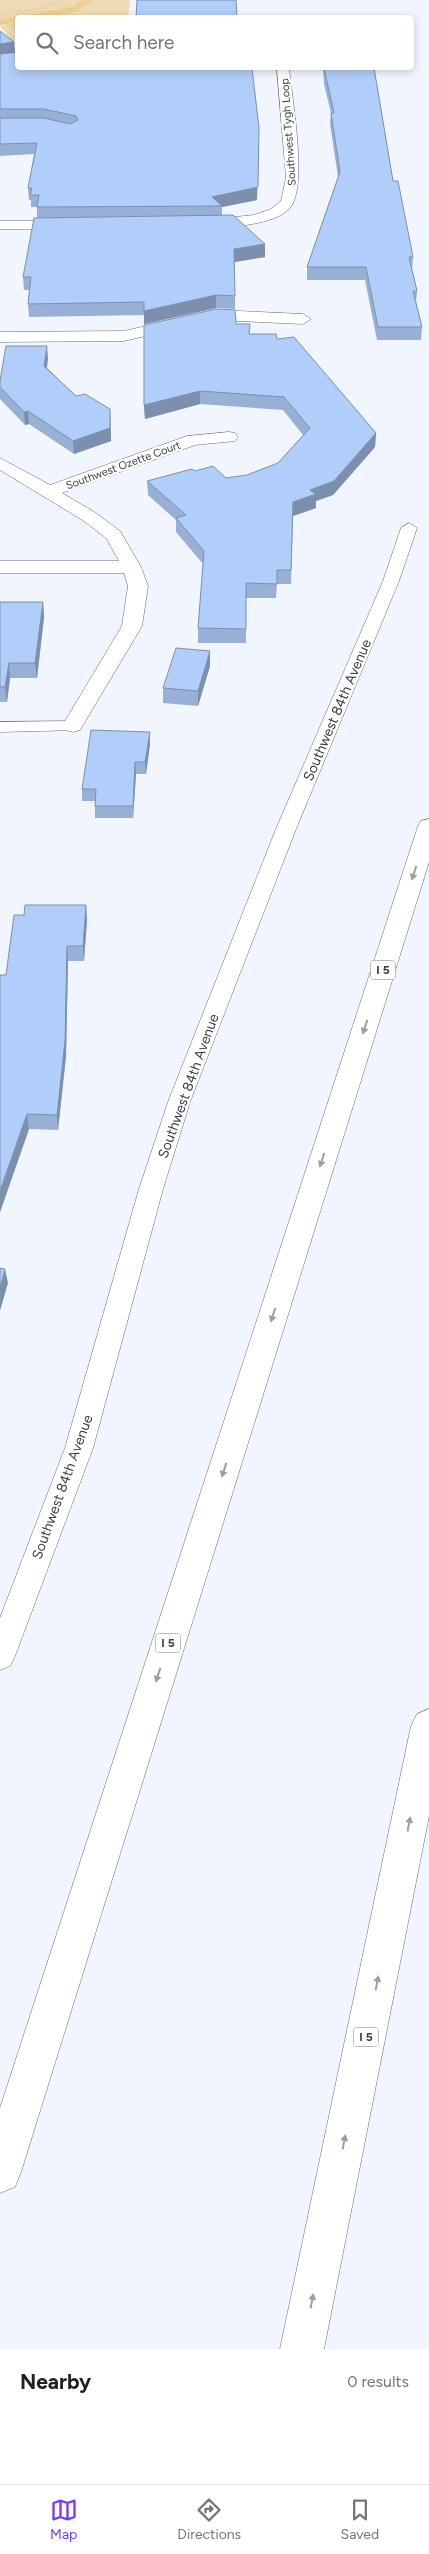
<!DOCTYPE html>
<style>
:root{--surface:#fff;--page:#f6f6f6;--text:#202124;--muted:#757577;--line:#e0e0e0;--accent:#7c3aed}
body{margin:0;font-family:Figtree,sans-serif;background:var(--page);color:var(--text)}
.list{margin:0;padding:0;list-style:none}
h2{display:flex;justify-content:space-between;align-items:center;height:65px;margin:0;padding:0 20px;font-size:21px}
h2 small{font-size:16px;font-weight:400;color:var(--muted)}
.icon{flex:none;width:28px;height:28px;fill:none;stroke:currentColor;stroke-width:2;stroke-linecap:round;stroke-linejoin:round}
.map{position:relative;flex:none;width:429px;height:2349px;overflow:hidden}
.search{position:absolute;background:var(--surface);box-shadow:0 2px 8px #0003;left:15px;right:15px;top:15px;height:55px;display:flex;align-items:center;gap:12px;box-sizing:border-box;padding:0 18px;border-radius:5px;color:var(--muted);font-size:19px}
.sheet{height:135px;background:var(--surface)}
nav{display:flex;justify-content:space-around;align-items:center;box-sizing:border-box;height:70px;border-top:1px solid var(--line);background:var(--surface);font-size:14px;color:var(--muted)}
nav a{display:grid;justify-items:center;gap:2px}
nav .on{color:var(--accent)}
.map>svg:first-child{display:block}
.green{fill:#eedbb4}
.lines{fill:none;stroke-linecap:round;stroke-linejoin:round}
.stream{stroke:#edd091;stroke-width:5.5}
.lane-casing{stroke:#646a73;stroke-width:1}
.street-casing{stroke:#646a73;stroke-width:1}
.highway-casing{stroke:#646a73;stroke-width:1}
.path{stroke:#a3a7ad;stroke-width:1;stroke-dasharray:0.5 2;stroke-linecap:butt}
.lane{fill:#fff;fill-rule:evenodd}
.street{fill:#fff;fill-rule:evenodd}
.highway{fill:#fff;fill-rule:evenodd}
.wall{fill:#98b0d6}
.shaded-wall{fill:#7c90ae}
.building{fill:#b1cdf9;stroke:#7c90ae}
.oneway{fill:#9c9ea0}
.labels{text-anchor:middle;stroke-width:4.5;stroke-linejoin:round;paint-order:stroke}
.far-street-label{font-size:11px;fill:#3a3c40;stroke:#fff}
.shield{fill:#fff;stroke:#757679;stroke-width:1}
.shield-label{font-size:12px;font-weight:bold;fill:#3a3c40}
.street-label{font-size:14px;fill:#3a3c40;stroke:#fff}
</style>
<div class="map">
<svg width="429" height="2349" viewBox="0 0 429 2349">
<rect width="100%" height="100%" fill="#f0f5fe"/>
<!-- green -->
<polygon class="green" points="0,0 130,0 128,17 18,18 17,48 0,26"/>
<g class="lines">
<!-- stream -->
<g class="stream">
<polyline points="31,18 74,9 88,0"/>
<polyline points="0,22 18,19"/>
</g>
<defs>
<g id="lane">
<polygon points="409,523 417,528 399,581 296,829 190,1102 163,1189 93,1448 15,1656 10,1666 0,1670 0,1618 65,1448 139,1189 168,1102 276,829 383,581 401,528"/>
<polygon points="73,721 79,722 82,726 79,730 0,732 0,722"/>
</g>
<g id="street">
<path d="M 277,68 L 289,68 C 292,98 308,187 290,208 C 281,218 264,222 252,224 C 235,227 214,231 198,227 L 196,224 L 198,221 L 254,215 L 271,209 L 281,201 L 286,178 Z"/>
<polygon points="0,221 70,221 77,225 70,229 0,229"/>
<polygon points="216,310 303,314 311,319 303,324 216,320 124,341 0,342 0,332 124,331"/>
<polygon points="229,432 235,433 238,437 235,441 195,445 62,493 96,513 120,531 141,567 148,586 142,626 80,730 73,732 66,730 62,726 122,626 128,586 124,573 0,573 0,561 119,561 106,538 84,521 0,470 0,458 50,485 187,436"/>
</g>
<g id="highway">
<polygon points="429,819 429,862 21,2172 15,2187 0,2193 0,2108 418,826 421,821"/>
<polygon points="429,1709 429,1816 324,2349 280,2349 411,1726 417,1714"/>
</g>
</defs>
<!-- lane casing -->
<use href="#lane" class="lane-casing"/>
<!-- street casing -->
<use href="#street" class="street-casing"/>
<!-- highway casing -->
<use href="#highway" class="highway-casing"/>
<!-- path -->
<g class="path">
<polyline points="0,16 14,11 39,9 61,0"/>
<polyline points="0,22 18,27"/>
</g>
<!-- lane -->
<use href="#lane" class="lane"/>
<!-- street -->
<use href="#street" class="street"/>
<!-- highway -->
<use href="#highway" class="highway"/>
</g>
<!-- wall -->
<g class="wall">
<polygon points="0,31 14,42 15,53 257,200 222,207 222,216 265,244 265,257 235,262 235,309 216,308 144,324 144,315 29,317 28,304 29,290 24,290 23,277 37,218 37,207 31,207 31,200 29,200 28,188 34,154 0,156"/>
<polygon points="323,68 374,68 393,181 413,257 412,270 417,291 416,302 422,327 421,340 377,340 365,280 307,280 307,267 338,177 330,124 331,113 324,84"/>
<polygon points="236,324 249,334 277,339 376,433 375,447 333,495 316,501 316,508 293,516 291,584 277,584 276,598 246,598 246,643 198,643 198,628 203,564 176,532 176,520 148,495 147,481 195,471 226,478 247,475 278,463 303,435 283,410 200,404 145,419 144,405"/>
<polygon points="48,358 47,368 76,396 110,409 111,441 74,454 29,424 25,425 0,399 0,381"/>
<polygon points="0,602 43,602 44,617 37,678 10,678 7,702 0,702"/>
<polygon points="210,666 198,706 163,703 163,688"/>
<polygon points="150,732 150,744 146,774 136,774 133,818 95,818 95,801 82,801 82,789"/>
<polygon points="86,905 87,920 84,961 68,961 66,1056 58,1130 29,1129 0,1212 0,975 6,975 24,915"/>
</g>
<!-- shaded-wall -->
<g class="shaded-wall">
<polygon points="14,42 15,53 0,55 0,44"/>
<polygon points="259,140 257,200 222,207 212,197"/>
<polygon points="265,244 265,257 234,262 234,249"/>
<polygon points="216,295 216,308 144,324 144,311"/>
<polygon points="47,346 48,358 45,378 44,366"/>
<polygon points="200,391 200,404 145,419 144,405"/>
<polygon points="110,409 111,441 74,454 73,441"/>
<polygon points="28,411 29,424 25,425 24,412"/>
<polygon points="376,433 375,447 333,495 316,501 316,508 293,516 293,502"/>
<polygon points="43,602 44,617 37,678 35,663"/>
<polygon points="210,651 210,666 198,706 198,691"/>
<polygon points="9,663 10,678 7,702 5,687"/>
<polygon points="150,732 150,744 146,774 145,762"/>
<polygon points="135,762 136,774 133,818 133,806"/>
<polygon points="86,905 87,920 84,961 83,946"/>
<polygon points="67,946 68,961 66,1056 58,1130 57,1115"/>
<polygon points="27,1114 29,1129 0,1212 0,1191"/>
<polygon points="5,1269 8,1283 0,1311 0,1288"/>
</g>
<!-- building -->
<g class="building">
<polygon points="137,0 236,0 237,18 136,18"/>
<polygon points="0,31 14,42 0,44"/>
<polygon points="18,52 18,68 252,68 259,128 258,187 212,197 222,206 37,207 39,195 30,195 32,188 28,188 37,143 0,144 0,118 44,118 70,124 78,120 76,116 44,109 0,109 0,54"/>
<polygon points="324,68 374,68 393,181 398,181 413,257 409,257 417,291 413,291 422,327 378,327 366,267 307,267 340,172 331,113 334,113"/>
<polygon points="233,215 265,244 234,249 235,296 216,295 144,311 144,302 28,304 31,277 23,277 34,218"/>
<polygon points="216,309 235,310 236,324 250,324 249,334 276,334 277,339 294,337 376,433 334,481 310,490 316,494 293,502 291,570 277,570 277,584 246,583 246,629 198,628 204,551 176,518 186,515 147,481 192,469 195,471 213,466 226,478 247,475 278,463 310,428 284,397 200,391 144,405 144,325"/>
<polygon points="6,346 47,346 44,366 76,396 85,394 110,409 110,428 73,441 28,411 24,412 0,387 0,381"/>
<polygon points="0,602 43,602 35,663 9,663 5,687 0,687"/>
<polygon points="176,648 210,651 198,691 163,688"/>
<polygon points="91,730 150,732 145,762 135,762 133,806 95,806 96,789 82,789"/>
<polygon points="25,905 86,905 83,946 67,946 65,1041 57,1115 27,1114 0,1191 0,975 6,975 14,915 24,915"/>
<polygon points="0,1268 5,1269 0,1288"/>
</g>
<!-- one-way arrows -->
<defs><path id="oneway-solid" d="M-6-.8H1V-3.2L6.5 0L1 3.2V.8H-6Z" transform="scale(1.25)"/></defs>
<g class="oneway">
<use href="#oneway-solid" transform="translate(414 873) rotate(108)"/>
<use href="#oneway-solid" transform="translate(365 1027) rotate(108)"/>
<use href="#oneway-solid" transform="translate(322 1160) rotate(108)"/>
<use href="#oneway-solid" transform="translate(273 1315) rotate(108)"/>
<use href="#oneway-solid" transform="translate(224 1470) rotate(108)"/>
<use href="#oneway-solid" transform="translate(158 1675) rotate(108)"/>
<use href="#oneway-solid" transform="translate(409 1824) rotate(-79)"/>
<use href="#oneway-solid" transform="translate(377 1983) rotate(-79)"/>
<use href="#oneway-solid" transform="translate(344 2142) rotate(-79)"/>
<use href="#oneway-solid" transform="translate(312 2301) rotate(-79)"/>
</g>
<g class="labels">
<!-- far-street labels -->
<g class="far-street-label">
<text transform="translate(288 132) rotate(-94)" y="4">Southwest Tygh Loop</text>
<text transform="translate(123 465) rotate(-20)" y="4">Southwest Ozette Court</text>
</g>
<!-- shield labels -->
<g class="shield">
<rect x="370.5" y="960.5" width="25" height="19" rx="4"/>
<rect x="155.5" y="1633.5" width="25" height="19" rx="4"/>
<rect x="353.5" y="2027.5" width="25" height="19" rx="4"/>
</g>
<g class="shield-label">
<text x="383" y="974">I 5</text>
<text x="168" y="1647">I 5</text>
<text x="366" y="2041">I 5</text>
</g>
<!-- street labels -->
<g class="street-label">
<text transform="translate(337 710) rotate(-67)" y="5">Southwest 84th Avenue</text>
<text transform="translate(188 1086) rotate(-70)" y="5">Southwest 84th Avenue</text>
<text transform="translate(62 1487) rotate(-70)" y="5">Southwest 84th Avenue</text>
</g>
</g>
</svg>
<div class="search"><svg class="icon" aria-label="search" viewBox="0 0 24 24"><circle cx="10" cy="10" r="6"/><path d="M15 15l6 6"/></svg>Search here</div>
</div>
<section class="sheet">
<h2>Nearby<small>0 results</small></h2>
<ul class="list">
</ul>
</section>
<nav>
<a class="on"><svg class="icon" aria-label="map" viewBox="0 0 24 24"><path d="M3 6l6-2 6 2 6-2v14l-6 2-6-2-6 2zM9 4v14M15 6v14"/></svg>Map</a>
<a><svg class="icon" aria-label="directions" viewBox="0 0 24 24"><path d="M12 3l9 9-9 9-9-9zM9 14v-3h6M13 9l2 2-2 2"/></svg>Directions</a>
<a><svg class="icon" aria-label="saved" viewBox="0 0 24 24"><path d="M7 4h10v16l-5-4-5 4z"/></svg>Saved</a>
</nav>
